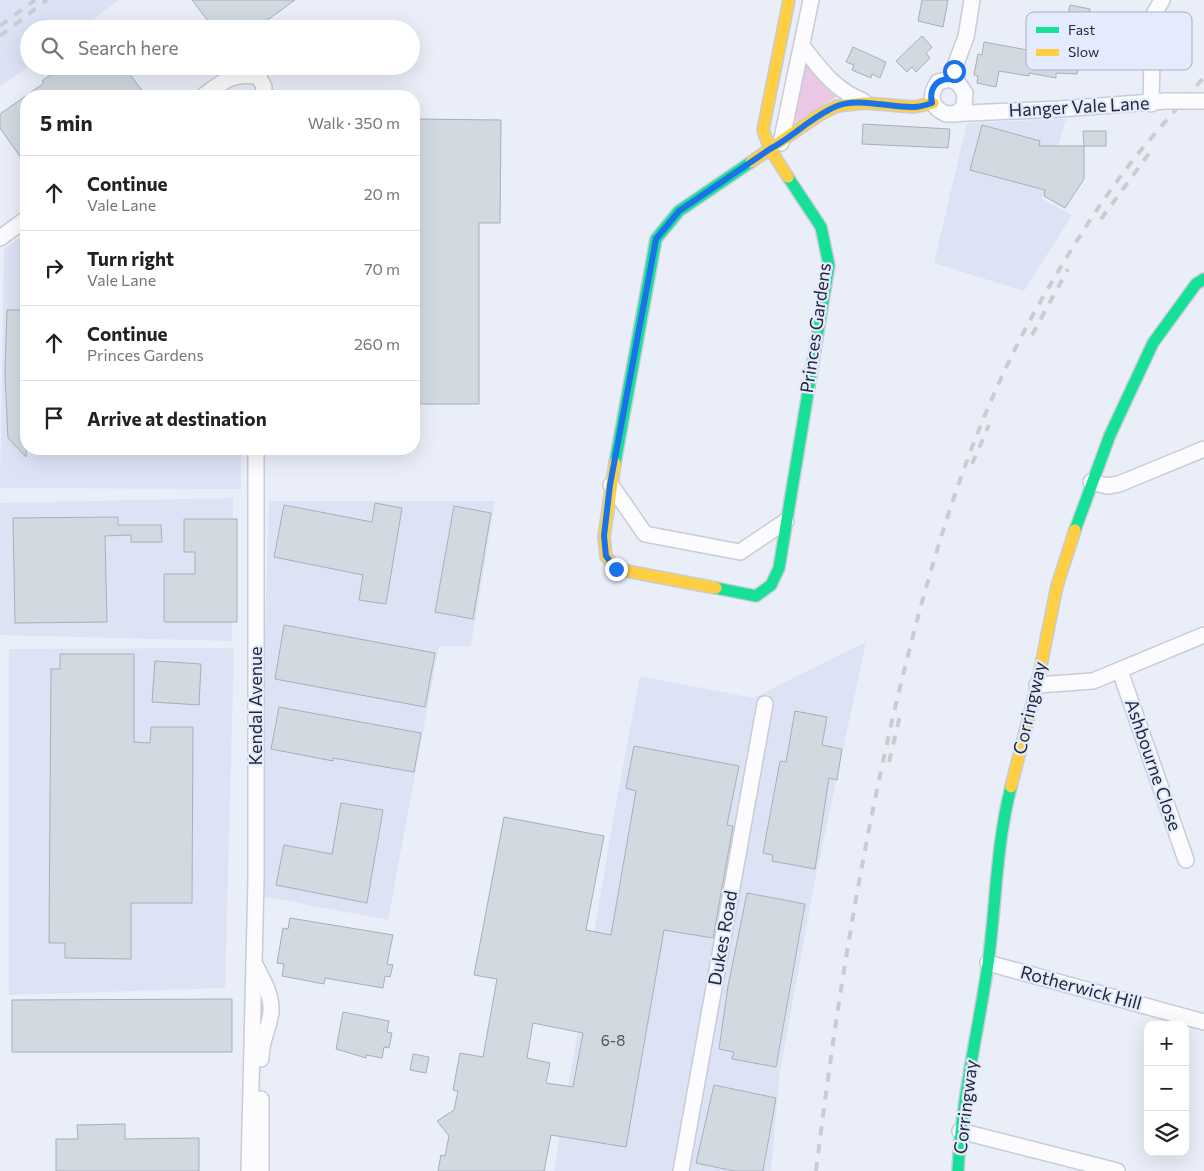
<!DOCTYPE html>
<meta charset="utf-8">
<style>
:root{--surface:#fff;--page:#f2f2f2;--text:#222;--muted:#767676;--line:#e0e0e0}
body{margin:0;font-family:Commissioner,sans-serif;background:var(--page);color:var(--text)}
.controls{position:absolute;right:15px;bottom:15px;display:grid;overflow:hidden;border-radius:10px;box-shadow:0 5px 20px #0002}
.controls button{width:45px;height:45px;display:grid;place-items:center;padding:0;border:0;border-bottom:1px solid var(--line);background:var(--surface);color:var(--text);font:25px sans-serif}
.stop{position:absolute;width:15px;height:15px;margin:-11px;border:4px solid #1a73e8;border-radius:50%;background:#fff}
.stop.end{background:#1a73e8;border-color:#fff;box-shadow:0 1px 5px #0008}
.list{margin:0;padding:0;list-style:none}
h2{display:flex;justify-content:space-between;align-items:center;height:65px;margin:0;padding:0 20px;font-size:21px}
h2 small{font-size:16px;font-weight:400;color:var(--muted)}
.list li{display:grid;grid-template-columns:32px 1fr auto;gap:15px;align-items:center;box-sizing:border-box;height:75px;padding:0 20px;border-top:1px solid var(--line)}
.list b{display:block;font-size:19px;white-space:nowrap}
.list p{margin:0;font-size:16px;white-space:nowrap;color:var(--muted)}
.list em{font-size:16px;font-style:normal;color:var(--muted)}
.icon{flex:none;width:28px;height:28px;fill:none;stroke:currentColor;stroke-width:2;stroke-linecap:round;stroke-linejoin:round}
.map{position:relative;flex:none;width:1204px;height:1171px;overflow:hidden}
.search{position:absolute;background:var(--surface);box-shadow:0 5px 20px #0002;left:20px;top:20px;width:400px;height:55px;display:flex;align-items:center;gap:12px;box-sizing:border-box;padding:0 18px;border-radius:28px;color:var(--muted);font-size:19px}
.panel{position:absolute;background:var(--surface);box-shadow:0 5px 20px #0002;left:20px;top:90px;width:400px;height:365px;border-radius:20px}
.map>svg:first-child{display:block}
.built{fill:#dde3f5}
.grass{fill:#ebc9e6}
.building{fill:#d1d9e1;stroke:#a7afb8;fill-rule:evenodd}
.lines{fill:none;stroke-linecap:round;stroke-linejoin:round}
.street-casing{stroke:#c8ccd7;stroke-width:18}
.fast-casing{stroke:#c8ccd7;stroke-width:14}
.slow-casing{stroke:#c8ccd7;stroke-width:14}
.street{stroke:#fcfcfe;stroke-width:15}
.fast{stroke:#16e098;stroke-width:11}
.slow{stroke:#ffcf43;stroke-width:11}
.rail{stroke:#cbcccf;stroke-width:4;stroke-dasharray:9 9;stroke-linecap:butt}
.street-bridge-casing{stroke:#c8ccd7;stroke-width:18;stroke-linecap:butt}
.street-bridge{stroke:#fcfcfe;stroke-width:15}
.route{stroke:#1a73e8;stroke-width:6}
.labels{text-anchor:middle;stroke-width:4.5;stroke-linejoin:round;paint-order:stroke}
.number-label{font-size:15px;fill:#4f545f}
.street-label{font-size:18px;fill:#242834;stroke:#e4ebff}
.key{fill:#e4ebff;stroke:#aab0c2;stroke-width:1}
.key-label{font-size:14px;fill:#242834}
</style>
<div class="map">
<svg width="1204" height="1171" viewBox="0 0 1204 1171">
<rect width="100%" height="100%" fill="#eaeef9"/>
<!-- built -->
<g class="built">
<polygon points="0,0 119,0 80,29 29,29 29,66 0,86"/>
<polygon points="1066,119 1042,199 1072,215 1024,291 934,263 967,123"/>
<polygon points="26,234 26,449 241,449 241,489 0,488 4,249"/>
<polygon points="233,498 232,641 0,635 0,503"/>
<polygon points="269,501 495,501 471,646 439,646 388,920 257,895"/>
<polygon points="866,642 815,880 780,1071 771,1171 554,1171 615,809 640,676 753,698"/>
<polygon points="234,648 225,988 9,995 9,649"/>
</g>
<!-- grass -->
<polygon class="grass" points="804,62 816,75 841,94 796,122 793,120"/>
<!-- building -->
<g class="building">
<polygon points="192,0 295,0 255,29 214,29"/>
<polygon points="922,0 948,0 943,27 918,21"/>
<polygon points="1070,5 1090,9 1077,74 1056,73 1056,78 1029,73 1029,76 999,71 996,87 977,83 978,76 974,75 978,54 982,55 984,42 1060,56"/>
<polygon points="922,36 932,47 926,53 930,58 916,72 912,67 907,72 896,61"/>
<polygon points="853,47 886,62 880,78 872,74 871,78 852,70 854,65 846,62"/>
<polygon points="63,66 124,66 146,96 26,96 26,165 0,128 0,114 44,83 42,81"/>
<polygon points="414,119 501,120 500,223 479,223 479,404 414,404"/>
<polygon points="863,124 950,129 948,148 862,144"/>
<polygon points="982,125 1040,141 1039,146 1084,146 1084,179 1065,208 1044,196 1045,190 970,170"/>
<polygon points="1083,131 1106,131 1106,146 1084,146"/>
<polygon points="7,310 26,310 26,457 8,438 5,374"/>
<polygon points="375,503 402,508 386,604 359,600 363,575 274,557 284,505 372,522"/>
<polygon points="454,506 491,513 473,619 435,612"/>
<polygon points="118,517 118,525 161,525 162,542 131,542 131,535 105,536 107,622 15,623 13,518"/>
<polygon points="184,519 237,519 237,622 164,622 164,574 195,574 195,552 184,552"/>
<polygon points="284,625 435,653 425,707 275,679"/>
<polygon points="60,654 134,654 134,742 150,743 151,727 193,727 192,903 131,903 131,959 65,958 65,943 49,943 51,669 60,669"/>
<polygon points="155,661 201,664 199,705 152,702"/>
<polygon points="279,707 421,733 414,772 333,758 333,761 271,749"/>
<polygon points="795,711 827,717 822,745 842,749 837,780 829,778 815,869 772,861 773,855 763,853 780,761 786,762"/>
<path d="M 634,746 L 739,766 L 727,825 L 733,826 L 713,938 L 664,930 L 626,1147 L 551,1135 L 544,1171 L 438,1171 L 441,1155 L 445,1156 L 449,1136 L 437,1121 L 454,1110 L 458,1091 L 453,1090 L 460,1053 L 483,1057 L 497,979 L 474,975 L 504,817 L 604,836 L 586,930 L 611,935 L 636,791 L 626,788 ZM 533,1023 L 583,1033 L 573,1087 L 546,1083 L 550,1063 L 527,1058 Z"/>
<polygon points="341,803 383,810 367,903 276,885 284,845 332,854"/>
<polygon points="747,893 805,904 776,1067 732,1059 734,1052 719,1049 728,986"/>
<polygon points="290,918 393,935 387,964 393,965 390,977 385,976 383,988 325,978 324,984 282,976 284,964 277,963 283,928 288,929"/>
<polygon points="232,999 232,1052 12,1052 12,1000"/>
<polygon points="343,1012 389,1021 387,1032 392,1033 389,1048 384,1047 382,1058 366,1055 366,1058 336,1049"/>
<polygon points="413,1054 429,1057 426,1073 410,1070"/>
<polygon points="714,1085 776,1098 763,1171 734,1171 696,1163"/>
<polygon points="125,1124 125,1139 199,1138 199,1171 56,1171 56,1139 78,1139 77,1125"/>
</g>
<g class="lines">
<defs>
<g id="street">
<path d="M 802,46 C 820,69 835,90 863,101"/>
<path d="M 950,79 L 938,82 C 929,95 930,107 946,114 L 1059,109 L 1166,101"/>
<polyline points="950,79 966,37 972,0"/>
<polyline points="950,79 958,83 965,93 964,107 955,114"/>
<path d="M 203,96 C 223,82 233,71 259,77 L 264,87 L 263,96"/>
<polyline points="1151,104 1153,16 1162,0"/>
<polyline points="781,143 811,0"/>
<polyline points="0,238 26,219"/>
<polyline points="1091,482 1107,486 1119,484 1204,449"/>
<polyline points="611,485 645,534 740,552 786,521"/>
<polyline points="1120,671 1186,860"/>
<polyline points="1037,685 1093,681 1204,635"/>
<path d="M 254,963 C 262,978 272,994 271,1012 C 269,1029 261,1039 261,1059"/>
<polyline points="988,963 1204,1022"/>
<polyline points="960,1131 1117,1171"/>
<polyline points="249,1171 256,880 256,449"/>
<polyline points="261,1171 261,1099"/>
<polyline points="681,1171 765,704"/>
</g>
<g id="fast">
<polyline points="615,463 656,239 679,211 751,162"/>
<polyline points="1075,530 1110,435 1153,343 1196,284 1204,279"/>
<polyline points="716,588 756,596 771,585 779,568 829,265 821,227 788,177"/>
<path d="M 958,1171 C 961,1101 978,1033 988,964 C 996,905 996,845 1011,787"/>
</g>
<g id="slow">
<polyline points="751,162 819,115 837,106 865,103 914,107 933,103"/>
<polyline points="788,177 770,149 763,130 789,0"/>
<polyline points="615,463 604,537 606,556 616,569 716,588"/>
<polyline points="1011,787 1037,685 1057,586 1075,530"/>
</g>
</defs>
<!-- street casing -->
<use href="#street" class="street-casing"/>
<!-- fast casing -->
<use href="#fast" class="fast-casing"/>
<!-- slow casing -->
<use href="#slow" class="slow-casing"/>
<!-- street -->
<use href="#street" class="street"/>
<!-- fast -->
<use href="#fast" class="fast"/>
<!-- slow -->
<use href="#slow" class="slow"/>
<!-- rail -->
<g class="rail">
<polyline points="0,26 35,0"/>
<polyline points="0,36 47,0"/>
<polyline points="1101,219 1153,148"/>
<polyline points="1032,335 1068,269"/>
<polyline points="972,464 989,425"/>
<polyline points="889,762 901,711"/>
<path d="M 816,1171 C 837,1000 864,830 906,663 C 938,536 977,411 1043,297 C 1067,256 1092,215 1120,177 C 1146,142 1176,110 1204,77"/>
</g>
<defs>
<polyline id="street-bridge" points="1166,101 1204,101"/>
</defs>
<!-- street-bridge casing -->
<use href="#street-bridge" class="street-bridge-casing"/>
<!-- street-bridge -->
<use href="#street-bridge" class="street-bridge"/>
</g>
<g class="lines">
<!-- route -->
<path class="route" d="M 616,569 L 606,556 L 604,536 L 610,485 L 656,239 L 679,211 L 770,149 C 793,137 812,116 837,106 C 858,97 891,108 914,107 C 920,107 926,105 932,103 C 929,90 935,79 950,79 L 954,71"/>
</g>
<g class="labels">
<!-- number labels -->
<g class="number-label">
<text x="613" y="1046">6-8</text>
</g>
<!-- street labels -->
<g class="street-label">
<text transform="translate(1079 107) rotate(-3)" y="6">Hanger Vale Lane</text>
<text transform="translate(816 328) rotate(-82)" y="6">Princes Gardens</text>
<text transform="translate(256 706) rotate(-90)" y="6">Kendal Avenue</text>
<text transform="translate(1030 708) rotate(-77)" y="6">Corringway</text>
<text transform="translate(1153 765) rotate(71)" y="6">Ashbourne Close</text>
<text transform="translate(723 938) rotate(-80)" y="6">Dukes Road</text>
<text transform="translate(1081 988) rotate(15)" y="6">Rotherwick Hill</text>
<text transform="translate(966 1107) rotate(-83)" y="6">Corringway</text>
</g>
</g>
<!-- legend -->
<rect x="1026" y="12" width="166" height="58" rx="8" class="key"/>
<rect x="1036" y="27" width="23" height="6" fill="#16e098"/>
<rect x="1036" y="49" width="23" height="7" fill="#ffcf43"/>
<g class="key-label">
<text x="1068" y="35">Fast</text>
<text x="1068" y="57">Slow</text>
</g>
</svg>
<div class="controls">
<button>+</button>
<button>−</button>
<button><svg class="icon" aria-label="layers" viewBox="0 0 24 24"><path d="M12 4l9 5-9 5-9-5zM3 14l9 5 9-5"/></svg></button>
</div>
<div class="stop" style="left:954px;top:71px"></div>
<div class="stop end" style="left:616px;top:569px"></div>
<div class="search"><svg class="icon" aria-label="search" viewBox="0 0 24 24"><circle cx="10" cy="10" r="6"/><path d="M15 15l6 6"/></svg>Search here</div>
<section class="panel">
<h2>5 min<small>Walk · 350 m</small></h2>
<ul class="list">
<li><svg class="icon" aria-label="ahead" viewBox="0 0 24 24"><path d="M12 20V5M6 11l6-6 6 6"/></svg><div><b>Continue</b><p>Vale Lane</p></div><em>20 m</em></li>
<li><svg class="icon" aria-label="right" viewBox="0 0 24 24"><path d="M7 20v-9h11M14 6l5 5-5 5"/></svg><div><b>Turn right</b><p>Vale Lane</p></div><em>70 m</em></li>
<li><svg class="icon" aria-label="ahead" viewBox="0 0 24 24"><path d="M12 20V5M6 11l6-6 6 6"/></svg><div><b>Continue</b><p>Princes Gardens</p></div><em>260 m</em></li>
<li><svg class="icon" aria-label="arrive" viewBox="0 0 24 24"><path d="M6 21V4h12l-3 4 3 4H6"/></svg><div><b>Arrive at destination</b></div></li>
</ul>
</section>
</div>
